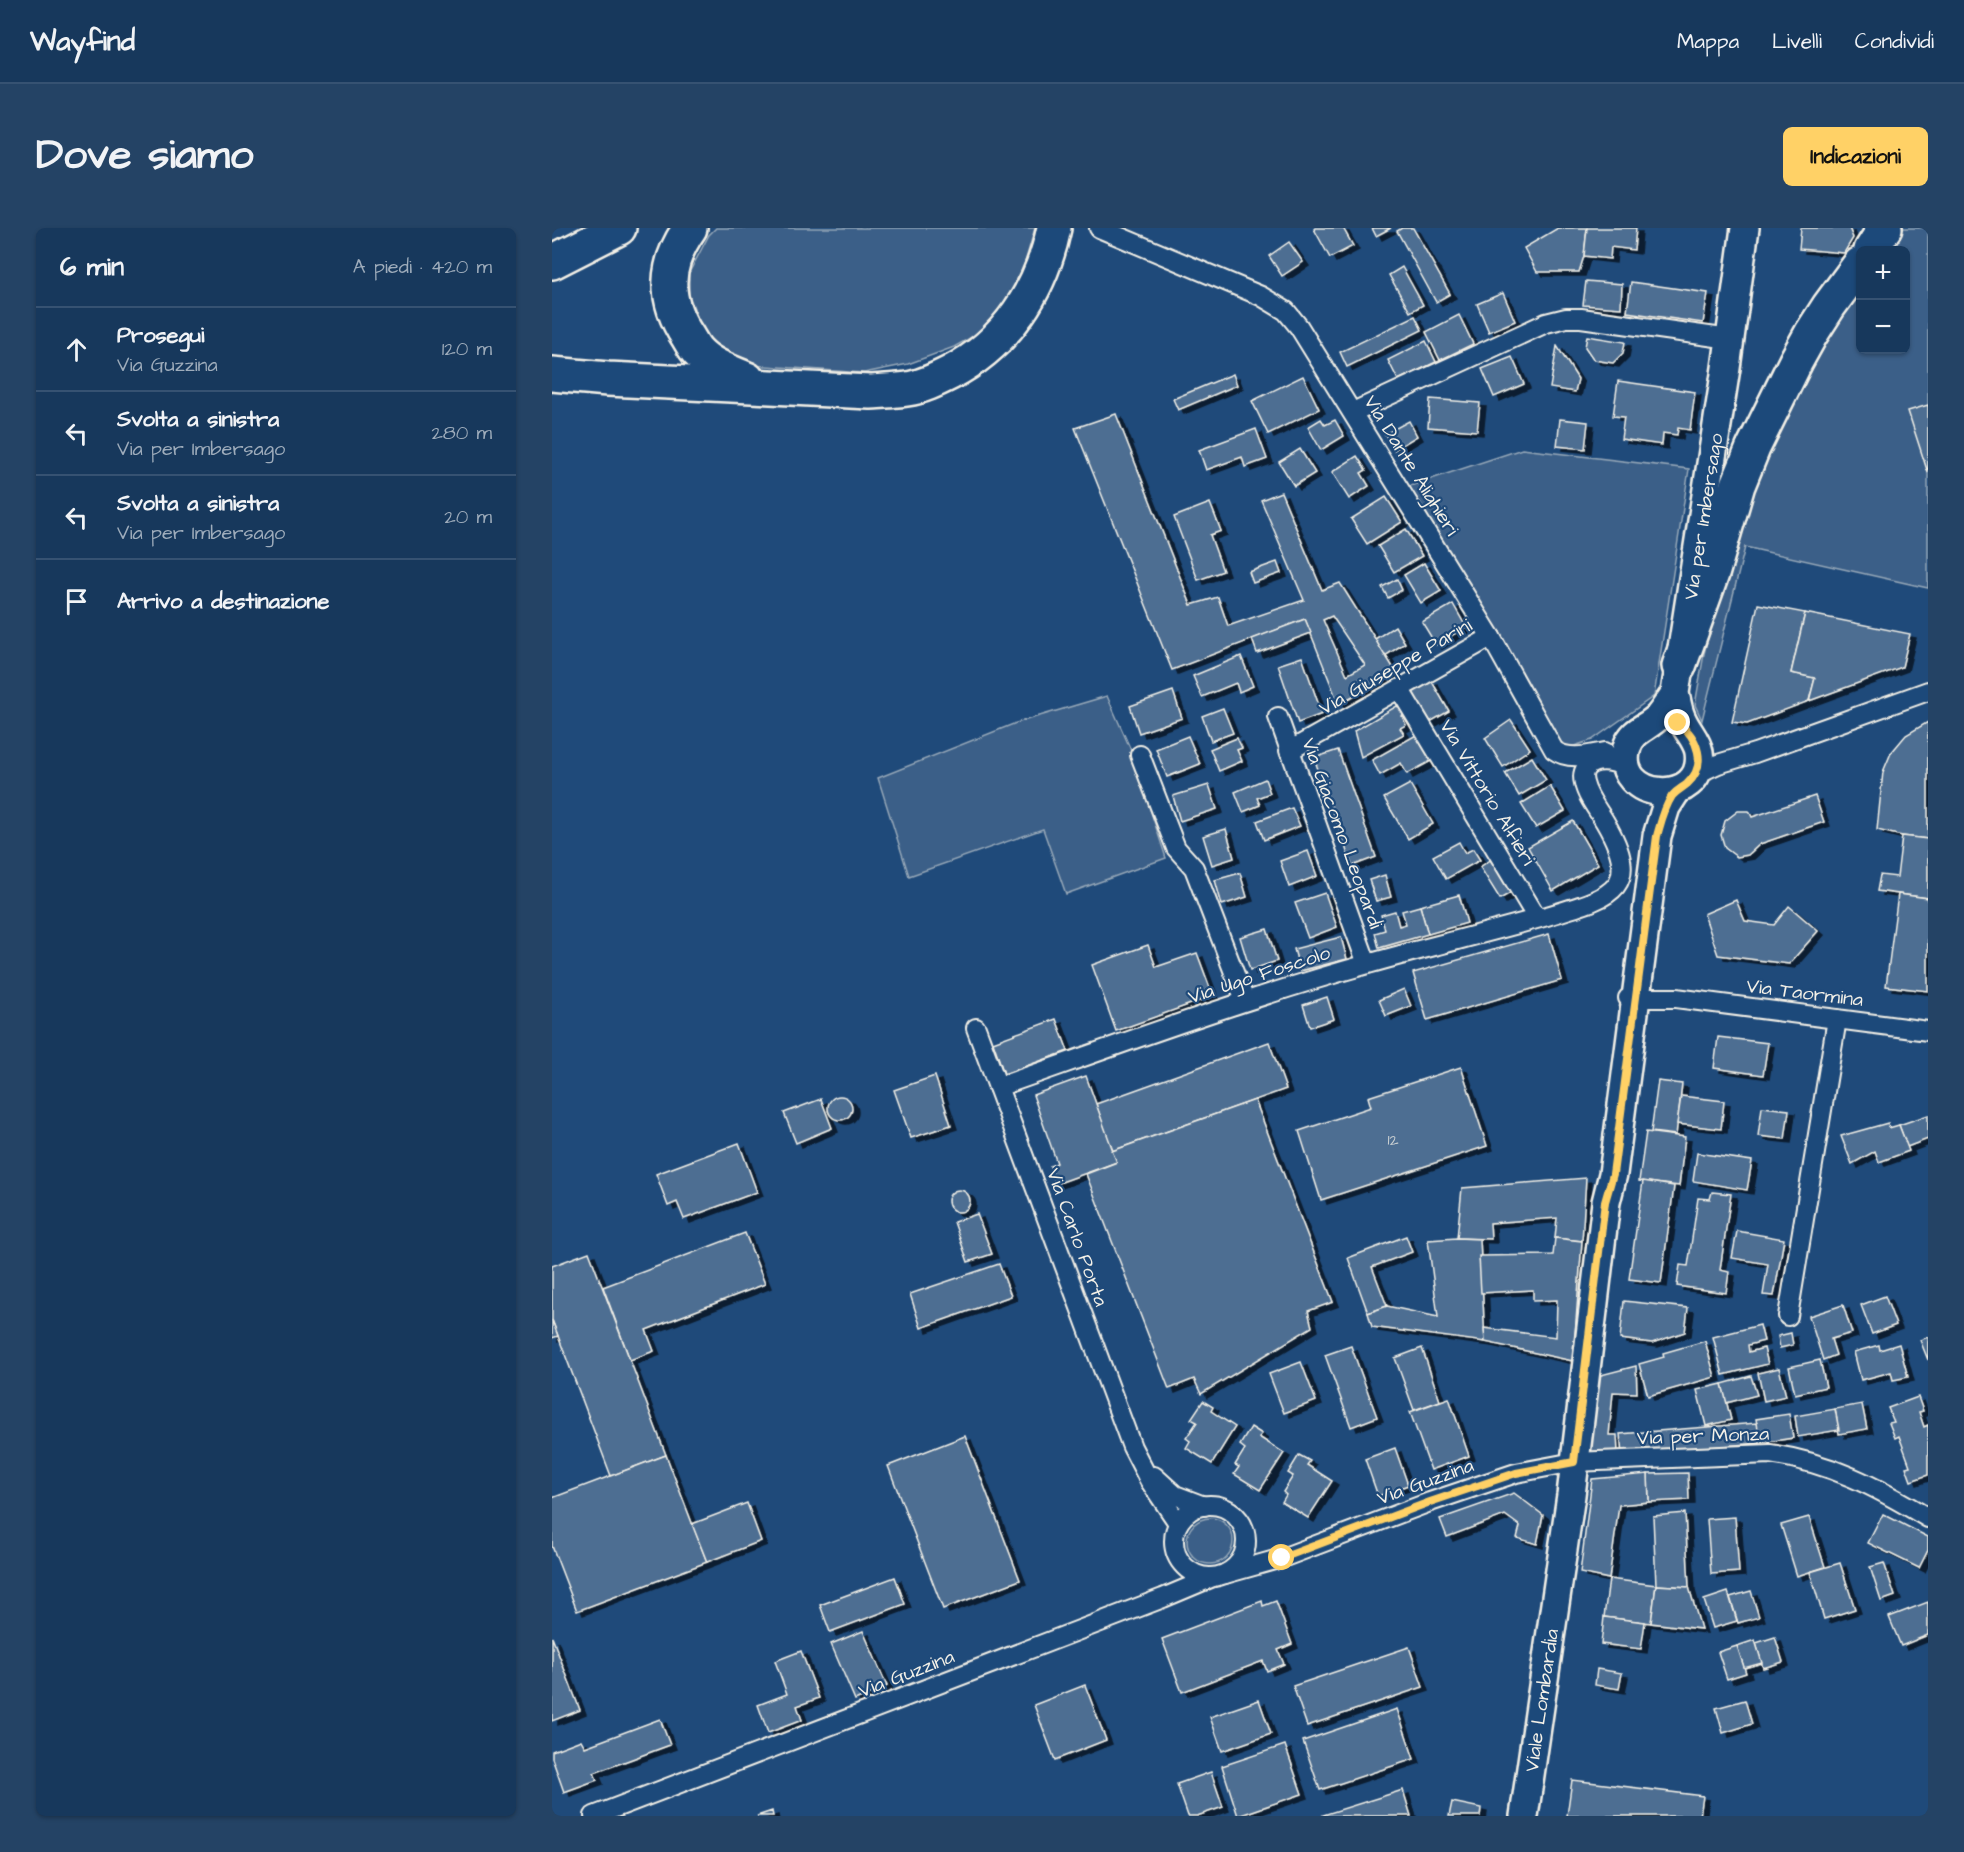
<!DOCTYPE html>
<html lang="it">
<meta charset="utf-8">
<style>
:root{--surface:#17385c;--page:#244365;--text:#f1f3f6;--muted:#9eacbb;--line:#365272;--accent:#ffd166}
body{margin:0;font-family:"Architects Daughter",sans-serif;background:var(--page);color:var(--text)}
.controls{position:absolute;right:18px;top:18px;display:grid;overflow:hidden;border-radius:9px;box-shadow:0 2px 4px #0004}
.controls button{width:54px;height:54px;display:grid;place-items:center;padding:0;border:0;border-bottom:2px solid var(--line);background:var(--surface);color:var(--text);font:30px sans-serif}
.stop{position:absolute;width:18px;height:18px;margin:-14px;border:4px solid #ffd166;border-radius:50%;background:#fff}
.stop.end{background:#ffd166;border-color:#fff;box-shadow:0 2px 6px #0008}
.list{margin:0;padding:0;list-style:none}
h2{display:flex;justify-content:space-between;align-items:center;height:78px;margin:0;padding:0 24px;font-size:26px}
h2 small{font-size:20px;font-weight:400;color:var(--muted)}
.list li{display:grid;grid-template-columns:39px 1fr auto;gap:18px;align-items:center;box-sizing:border-box;height:84px;padding:0 24px;border-top:2px solid var(--line)}
.list b{display:block;font-size:22px;white-space:nowrap}
.list p{margin:0;font-size:20px;white-space:nowrap;color:var(--muted)}
.list em{font-size:20px;font-style:normal;color:var(--muted)}
.icon{flex:none;width:33px;height:33px;fill:none;stroke:currentColor;stroke-width:2;stroke-linecap:round;stroke-linejoin:round}
.map{position:relative;flex:none;width:1376px;height:1588px;overflow:hidden;border-radius:9px}
header{display:flex;align-items:center;gap:36px;box-sizing:border-box;height:84px;padding:0 30px;background:var(--surface);border-bottom:2px solid var(--line)}
header strong{font-size:28px}
nav{display:flex;gap:33px;margin-inline-start:auto;font-size:21px}
.intro{display:flex;align-items:center;justify-content:space-between;box-sizing:border-box;height:144px;padding:0 36px}
h1{margin:0;font-size:42px}
.button{padding:15px 27px;border-radius:9px;background:var(--accent);color:#111;font-size:21px;font-weight:700}
main{display:flex;gap:36px;padding:0 36px}
aside{flex:1;background:var(--surface);border-radius:9px;box-shadow:0 2px 4px #0004}
.map>svg:first-child{display:block}
.green{fill:#3a5f88;stroke:#97a8b8;stroke-width:1.5}
.building{fill:#4d6e92;stroke:#f4f1e8;stroke-width:1.5;fill-rule:evenodd;filter:url(#shadow)}
.lines{fill:none;stroke-linecap:round;stroke-linejoin:round}
.minor-casing{stroke:#f4f1e8;stroke-width:22}
.secondary-casing{stroke:#f4f1e8;stroke-width:32}
.motorway-casing{stroke:#f4f1e8;stroke-width:38}
.minor{stroke:#1f4a7a;stroke-width:18}
.secondary{stroke:#1f4a7a;stroke-width:27}
.motorway{stroke:#1f4a7a;stroke-width:33}
.route{stroke:#ffd166;stroke-width:8}
.labels{text-anchor:middle;stroke-width:4.5;stroke-linejoin:round;paint-order:stroke}
.number-label{font-size:16px;fill:#cad0d2}
.street-label{font-size:20px;fill:#f4f1e8;stroke:#1f4a7a}
</style>
<header>
<strong>Wayfind</strong>
<nav><a>Mappa</a><a>Livelli</a><a>Condividi</a></nav>
</header>
<div class="intro"><h1>Dove siamo</h1><a class="button">Indicazioni</a></div>
<main>
<aside>
<h2>6 min<small>A piedi · 420 m</small></h2>
<ul class="list">
<li><svg class="icon" aria-label="ahead" viewBox="0 0 24 24"><path d="M12 20V5M6 11l6-6 6 6"/></svg><div><b>Prosegui</b><p>Via Guzzina</p></div><em>120 m</em></li>
<li><svg class="icon" aria-label="left" viewBox="0 0 24 24"><path d="M17 20v-9H6M10 6l-5 5 5 5"/></svg><div><b>Svolta a sinistra</b><p>Via per Imbersago</p></div><em>280 m</em></li>
<li><svg class="icon" aria-label="left" viewBox="0 0 24 24"><path d="M17 20v-9H6M10 6l-5 5 5 5"/></svg><div><b>Svolta a sinistra</b><p>Via per Imbersago</p></div><em>20 m</em></li>
<li><svg class="icon" aria-label="arrive" viewBox="0 0 24 24"><path d="M6 21V4h12l-3 4 3 4H6"/></svg><div><b>Arrivo a destinazione</b></div></li>
</ul>
</aside>
<div class="map">
<svg width="1376" height="1588" viewBox="0 0 1376 1588">
<defs>
<filter id="shadow"><feDropShadow dx="6" dy="4" stdDeviation="0" flood-color="#0009"/></filter>
</defs>
<rect width="100%" height="100%" fill="#1f4a7a"/>
<filter id="ink" filterUnits="userSpaceOnUse"><feTurbulence type="fractalNoise" baseFrequency=".0167" numOctaves="2"/><feDisplacementMap in="SourceGraphic" scale="12" xChannelSelector="R" yChannelSelector="G"/><feConvolveMatrix kernelMatrix="1 2 1 2 8 2 1 2 1" color-interpolation-filters="sRGB"/></filter>
<g filter="url(#ink)">
<!-- green -->
<g class="green">
<polygon points="164,0 483,0 466,58 432,102 402,119 356,136 312,145 185,136 153,109 137,67 137,45 157,7"/>
<polygon points="1343,0 1376,0 1376,360 1193,319 1150,492 1143,477 1152,426 1178,318 1215,213 1308,51 1308,122 1354,122 1354,22 1330,22"/>
<polygon points="970,221 1137,241 1102,468 1040,512 1022,518 1008,516 855,259"/>
<polygon points="555,468 578,520 614,630 514,666 491,601 357,648 326,550 464,495"/>
<circle cx="658" cy="1313" r="23"/>
</g>
<!-- building -->
<g class="building">
<polygon points="763,0 791,0 801,18 778,30 762,1"/>
<polygon points="820,0 839,0 824,8"/>
<polygon points="850,0 861,0 898,66 884,74 845,3"/>
<polygon points="1006,0 1035,0 1032,28 1027,44 985,44 972,20"/>
<polygon points="1035,0 1084,0 1082,22 1059,19 1058,31 1032,28"/>
<polygon points="1249,0 1297,0 1301,10 1292,25 1247,21"/>
<polygon points="737,14 751,34 730,48 717,28"/>
<polygon points="850,39 871,77 858,84 837,47"/>
<polygon points="1034,53 1070,56 1069,80 1031,77"/>
<polygon points="1079,54 1156,65 1151,95 1075,84"/>
<polygon points="951,65 963,93 937,104 925,76"/>
<polygon points="907,87 921,116 888,132 874,104"/>
<polygon points="863,88 870,102 795,139 788,124"/>
<polygon points="1035,108 1073,114 1071,125 1061,135 1042,132 1033,119"/>
<polygon points="874,113 884,134 846,152 836,132"/>
<polygon points="1005,118 1026,151 1023,164 998,160"/>
<polygon points="960,129 972,156 942,169 930,141"/>
<polygon points="681,146 685,157 626,182 621,171"/>
<polygon points="751,148 767,181 716,206 700,173"/>
<polygon points="1066,153 1143,164 1138,202 1126,200 1125,207 1111,205 1110,217 1069,211 1072,189 1061,188"/>
<polygon points="878,171 928,175 925,203 876,199"/>
<polygon points="1376,177 1376,245 1356,183"/>
<path d="M 564,186 L 639,377 L 666,369 L 676,398 L 752,372 L 709,272 L 729,264 L 770,362 L 788,355 L 844,444 L 787,477 L 753,391 L 620,442 L 523,200 ZM 780,388 L 813,437 L 795,447 L 771,392 Z"/>
<polygon points="769,191 773,197 783,192 792,208 769,222 756,199"/>
<polygon points="1008,191 1036,194 1033,221 1005,218"/>
<polygon points="857,193 865,208 842,222 833,206"/>
<polygon points="704,201 715,231 693,239 690,229 654,242 647,222"/>
<polygon points="748,221 763,245 742,258 727,234"/>
<polygon points="805,228 814,242 809,245 817,258 797,271 780,244"/>
<polygon points="834,269 850,294 815,316 799,291"/>
<polygon points="658,275 669,303 658,307 671,343 646,352 622,289"/>
<polygon points="854,301 870,328 842,344 826,318"/>
<polygon points="725,334 729,345 701,355 697,344"/>
<polygon points="872,335 889,363 869,375 852,347"/>
<polygon points="845,351 850,362 836,370 830,359"/>
<polygon points="901,376 914,399 884,417 870,394"/>
<polygon points="1206,376 1253,385 1239,445 1263,450 1257,473 1195,496 1180,494"/>
<polygon points="1253,385 1358,406 1350,439 1257,473 1263,450 1239,445"/>
<polygon points="753,391 759,405 705,425 700,411"/>
<polygon points="843,398 853,415 833,428 823,411"/>
<polygon points="689,428 701,458 687,464 684,455 650,469 641,448"/>
<polygon points="750,429 770,486 746,495 726,437"/>
<polygon points="879,452 897,483 878,494 860,464"/>
<polygon points="621,463 630,490 587,505 578,478"/>
<polygon points="850,475 855,485 850,488 854,497 848,500 852,506 809,529 802,503"/>
<polygon points="671,480 681,505 659,513 650,488"/>
<polygon points="959,492 978,521 951,539 933,510"/>
<polygon points="1376,494 1376,611 1350,608 1325,602 1331,544 1339,525 1354,507"/>
<polygon points="866,506 881,532 855,546 849,535 828,547 820,532"/>
<polygon points="636,508 648,536 615,549 604,521"/>
<polygon points="685,510 690,520 685,522 690,533 667,543 658,521"/>
<polygon points="786,522 824,629 800,638 762,530"/>
<polygon points="980,529 994,552 967,568 953,545"/>
<polygon points="713,551 718,565 705,570 708,577 691,584 683,564"/>
<polygon points="858,556 881,596 856,611 832,570"/>
<polygon points="657,557 665,581 628,593 621,568"/>
<polygon points="998,558 1013,583 984,600 969,576"/>
<polygon points="1263,568 1272,594 1208,616 1196,627 1185,629 1173,620 1169,607 1173,593 1186,583 1197,583 1200,589"/>
<polygon points="740,580 748,598 712,612 705,593"/>
<polygon points="1021,593 1046,636 1001,663 976,619"/>
<polygon points="674,601 682,630 660,637 651,608"/>
<polygon points="1350,608 1376,611 1376,670 1325,663 1328,647 1345,649"/>
<polygon points="907,614 913,625 921,621 928,632 894,651 881,628"/>
<polygon points="756,623 765,648 737,659 728,633"/>
<polygon points="940,631 960,664 948,671 928,639"/>
<polygon points="688,645 695,669 670,677 663,652"/>
<polygon points="833,647 839,669 824,673 817,652"/>
<polygon points="773,665 785,699 756,710 743,675"/>
<polygon points="1346,666 1376,670 1376,763 1334,758"/>
<polygon points="907,667 915,695 876,706 868,678"/>
<polygon points="1184,672 1193,693 1222,697 1237,678 1266,703 1237,736 1166,727 1152,686"/>
<polygon points="868,678 876,706 827,720 823,705 833,702 829,687 843,683 847,698 854,696 850,683"/>
<polygon points="715,701 725,733 698,742 688,709"/>
<polygon points="997,706 1010,752 875,792 861,745"/>
<polygon points="789,709 795,731 748,743 742,721"/>
<polygon points="596,717 604,739 645,725 661,768 564,803 540,737"/>
<polygon points="852,761 859,778 834,788 827,772"/>
<polygon points="775,769 782,791 758,799 751,777"/>
<polygon points="504,791 516,823 452,846 441,814"/>
<polygon points="1166,809 1216,815 1211,847 1162,840"/>
<polygon points="717,814 734,861 560,923 544,876"/>
<polygon points="909,839 935,918 769,972 747,903 819,879 816,869"/>
<polygon points="383,848 399,897 359,910 342,862"/>
<polygon points="534,848 565,934 504,956 498,938 505,935 481,867"/>
<polygon points="1106,853 1130,856 1124,907 1099,904"/>
<circle cx="288" cy="880" r="12"/>
<polygon points="1129,868 1172,873 1169,901 1125,896"/>
<polygon points="269,871 280,900 244,915 232,885"/>
<polygon points="703,872 781,1074 756,1083 760,1099 649,1166 642,1151 617,1161 534,946 565,934 560,923"/>
<polygon points="1210,879 1237,882 1233,911 1206,908"/>
<polygon points="1376,887 1376,911 1355,919 1347,897"/>
<polygon points="1336,895 1337,900 1347,897 1357,923 1327,934 1323,923 1300,936 1289,908"/>
<polygon points="1094,904 1133,909 1127,958 1087,953"/>
<polygon points="187,915 205,964 132,991 125,974 116,978 104,946"/>
<polygon points="1145,925 1200,933 1195,962 1141,953"/>
<polygon points="1034,950 1030,1013 1003,1010 1005,990 938,995 939,1011 905,1010 910,960"/>
<polygon points="1091,953 1122,958 1109,1055 1077,1051"/>
<circle cx="407" cy="973" r="11"/>
<polygon points="1160,964 1179,966 1168,1042 1177,1044 1174,1065 1125,1058 1128,1037 1136,1038 1146,970 1158,971"/>
<polygon points="425,986 440,1026 416,1034 402,994"/>
<polygon points="1185,1003 1232,1011 1222,1068 1211,1067 1216,1036 1180,1030"/>
<polygon points="193,1005 213,1056 94,1102 102,1123 78,1132 51,1059"/>
<polygon points="854,1008 860,1024 820,1039 835,1078 816,1085 796,1030"/>
<polygon points="905,1010 928,1011 933,1114 820,1099 816,1085 835,1078 886,1089 876,1012"/>
<polygon points="1003,1010 1030,1013 1021,1133 933,1114 932,1100 1004,1109 1005,1072 981,1073 981,1062 929,1065 927,1028 1001,1027"/>
<polygon points="37,1024 114,1227 59,1248 0,1092 0,1038"/>
<polygon points="447,1036 459,1068 369,1100 358,1066"/>
<polygon points="1333,1068 1344,1097 1320,1106 1309,1077"/>
<polygon points="1072,1073 1136,1080 1133,1104 1100,1115 1068,1111"/>
<polygon points="1291,1077 1300,1105 1279,1111 1284,1127 1271,1132 1257,1088"/>
<polygon points="0,1092 6,1108 0,1110"/>
<polygon points="1208,1097 1212,1113 1196,1117 1197,1124 1212,1120 1216,1136 1171,1147 1161,1109"/>
<polygon points="1239,1105 1241,1117 1228,1120 1226,1108"/>
<polygon points="1376,1109 1376,1132 1368,1112"/>
<polygon points="1153,1113 1163,1149 1096,1168 1087,1136 1112,1129 1111,1125"/>
<polygon points="1347,1116 1356,1149 1341,1152 1339,1144 1309,1152 1302,1124 1327,1117 1328,1122"/>
<polygon points="799,1118 825,1189 799,1199 773,1127"/>
<polygon points="870,1120 888,1173 862,1182 843,1130"/>
<polygon points="1268,1132 1274,1159 1243,1166 1237,1139"/>
<polygon points="749,1134 764,1173 732,1185 717,1146"/>
<polygon points="1084,1138 1085,1165 1061,1164 1057,1207 1065,1207 1066,1226 1037,1228 1045,1148"/>
<polygon points="1227,1140 1234,1168 1212,1173 1206,1145"/>
<polygon points="1199,1148 1205,1167 1174,1175 1170,1156"/>
<polygon points="1170,1156 1179,1192 1154,1198 1145,1162"/>
<polygon points="1366,1169 1371,1183 1367,1184 1372,1199 1376,1197 1376,1247 1359,1253 1354,1239 1358,1238 1347,1208 1343,1210 1337,1195 1342,1194 1336,1180"/>
<polygon points="897,1170 917,1228 879,1242 858,1184"/>
<polygon points="651,1173 661,1179 659,1183 683,1199 660,1236 634,1220 638,1213 634,1210 645,1194 639,1191"/>
<polygon points="1310,1176 1315,1201 1287,1206 1283,1181"/>
<polygon points="1283,1181 1287,1202 1246,1209 1243,1188"/>
<polygon points="1237,1186 1241,1210 1208,1215 1204,1191"/>
<polygon points="1205,1195 1208,1215 1070,1226 1068,1206"/>
<polygon points="699,1199 710,1206 707,1209 732,1225 708,1262 682,1246 687,1239 683,1237 693,1221 688,1217"/>
<polygon points="413,1208 468,1352 391,1381 336,1238"/>
<polygon points="843,1220 856,1257 826,1268 813,1231"/>
<polygon points="114,1227 155,1334 25,1383 0,1318 0,1270"/>
<polygon points="747,1227 758,1233 755,1237 780,1253 756,1290 730,1274 734,1267 731,1264 741,1248 736,1245"/>
<polygon points="1136,1245 1137,1272 1097,1274 1096,1246"/>
<polygon points="1096,1246 1097,1274 1067,1277 1057,1351 1028,1345 1040,1251"/>
<polygon points="962,1265 991,1287 985,1316 965,1310 968,1298 953,1287 895,1309 888,1291"/>
<polygon points="195,1275 209,1313 155,1334 140,1296"/>
<polygon points="1133,1285 1137,1359 1104,1357 1101,1288"/>
<polygon points="1331,1286 1376,1309 1376,1322 1367,1340 1316,1315"/>
<polygon points="1183,1289 1187,1344 1159,1346 1155,1291"/>
<polygon points="1257,1289 1273,1339 1245,1348 1229,1297"/>
<polygon points="1288,1335 1303,1381 1272,1391 1258,1344"/>
<polygon points="1332,1335 1343,1368 1329,1373 1318,1339"/>
<polygon points="343,1349 353,1376 278,1404 268,1377"/>
<polygon points="1057,1351 1104,1357 1099,1395 1052,1389"/>
<polygon points="1104,1357 1137,1359 1149,1401 1099,1395"/>
<polygon points="1199,1363 1207,1389 1186,1395 1178,1369"/>
<polygon points="1176,1364 1185,1393 1161,1400 1152,1372"/>
<polygon points="710,1373 711,1378 724,1373 740,1416 726,1422 732,1436 715,1443 711,1433 630,1464 610,1411"/>
<polygon points="1376,1374 1376,1407 1349,1418 1337,1389"/>
<polygon points="1052,1389 1093,1394 1089,1421 1049,1416"/>
<polygon points="311,1403 335,1458 303,1472 279,1416"/>
<polygon points="0,1409 28,1482 0,1493"/>
<polygon points="1223,1409 1231,1434 1211,1440 1204,1415"/>
<polygon points="1203,1412 1210,1435 1192,1440 1185,1418"/>
<polygon points="1185,1418 1194,1445 1175,1451 1166,1424"/>
<polygon points="857,1419 871,1459 755,1498 741,1458"/>
<polygon points="249,1423 267,1470 245,1478 250,1492 216,1505 206,1477 235,1466 223,1433"/>
<polygon points="1045,1441 1070,1445 1067,1461 1043,1457"/>
<polygon points="533,1457 554,1512 503,1532 482,1477"/>
<polygon points="707,1472 719,1506 670,1523 658,1489"/>
<polygon points="1193,1472 1200,1496 1171,1505 1164,1480"/>
<polygon points="845,1481 862,1531 768,1562 751,1513"/>
<polygon points="108,1491 118,1517 42,1545 45,1552 12,1564 0,1530 0,1523 29,1512 33,1519"/>
<polygon points="733,1517 750,1566 686,1588 670,1538"/>
<polygon points="659,1544 671,1579 645,1588 636,1588 625,1556"/>
<polygon points="1020,1552 1151,1568 1148,1588 1015,1588"/>
<polygon points="851,1562 859,1588 772,1588 771,1587"/>
<polygon points="900,1574 929,1580 928,1588 897,1588"/>
<polygon points="220,1583 221,1588 205,1588"/>
</g>
<g class="lines">
<defs>
<g id="minor">
<path d="M 547,0 L 709,68 L 734,83 L 747,99 L 939,409 L 1002,522 C 1017,533 1037,527 1053,524"/>
<polyline points="801,184 994,95 1014,90 1029,90 1178,111"/>
<polyline points="848,462 985,690"/>
<polyline points="726,489 815,736"/>
<polyline points="737,523 939,409"/>
<polyline points="588,527 624,620 642,640 693,773"/>
<polyline points="1142,547 1166,536 1203,525 1376,463"/>
<polyline points="1076,770 1124,770 1376,803"/>
<polyline points="424,800 580,1219 597,1252 626,1295"/>
<path d="M 446,859 C 569,816 691,771 816,736 C 875,719 936,705 995,688 C 1054,670 1094,664 1053,594 C 1046,582 1035,569 1032,555 C 1025,529 1062,528 1077,543"/>
<polyline points="1236,1088 1285,791"/>
<polyline points="602,1248 623,1267 652,1278"/>
<circle cx="658" cy="1313" r="36"/>
<path d="M 673,1346 L 730,1330 L 878,1274 L 964,1245 L 1022,1234 L 1218,1226 C 1279,1235 1323,1258 1376,1290"/>
<polyline points="42,1588 611,1370 661,1349"/>
</g>
<g id="secondary">
<path id="s1" d="M 1123,465 C 1118,472 1113,481 1107,488 C 1096,500 1081,501 1075,519 C 1059,574 1155,581 1147,524 C 1145,512 1135,503 1130,491 C 1126,483 1125,474 1123,465 L 1174,140 L 1193,0"/>
<path id="s2" d="M 972,1588 L 1019,1267 L 1054,974 L 1061,946 L 1105,608 L 1114,579 L 1125,562"/>
</g>
<g id="motorway">
<path d="M 138,0 C 112,37 111,71 136,109 C 139,114 142,120 146,124 C 159,138 179,144 195,151"/>
<polyline points="1319,22 1333,0"/>
<polyline points="0,34 67,0"/>
<path d="M 0,146 L 56,151 L 318,164 C 330,163 342,163 355,161 C 370,159 384,152 398,145 C 455,115 489,62 502,0"/>
<polyline points="1127,438 1161,343 1186,257 1201,220 1244,133 1259,106 1277,78 1308,36"/>
</g>
</defs>
<!-- minor casing -->
<use href="#minor" class="minor-casing"/>
<!-- secondary casing -->
<use href="#secondary" class="secondary-casing"/>
<!-- motorway casing -->
<use href="#motorway" class="motorway-casing"/>
<!-- minor -->
<use href="#minor" class="minor"/>
<!-- secondary -->
<use href="#secondary" class="secondary"/>
<!-- motorway -->
<use href="#motorway" class="motorway"/>
</g>
</g>
<g class="lines" filter="url(#ink)">
<!-- route -->
<path class="route" d="M 730,1330 L 878,1274 L 964,1245 L 1022,1234 L 1053,974 L 1061,946 L 1105,608 C 1109,594 1112,580 1120,568 C 1125,562 1130,560 1135,556 C 1156,537 1146,509 1126,495"/>
</g>
<g class="labels">
<!-- number labels -->
<g class="number-label">
<text x="841" y="917">12</text>
</g>
<!-- street labels -->
<g class="street-label">
<text transform="translate(860 237) rotate(58)" y="7">Via Dante Alighieri</text>
<text dy="7" stroke="none"><textPath href="#s1" startOffset="446">Via per Imbersago</textPath></text>
<text transform="translate(843 438) rotate(-30)" y="7">Via Giuseppe Parini</text>
<text transform="translate(936 564) rotate(59)" y="7">Via Vittorio Alfieri</text>
<text transform="translate(791 605) rotate(70)" y="7">Via Giacomo Leopardi</text>
<text transform="translate(707 746) rotate(-18)" y="7">Via Ugo Foscolo</text>
<text transform="translate(1253 764) rotate(7)" y="7">Via Taormina</text>
<text transform="translate(526 1009) rotate(70)" y="7">Via Carlo Porta</text>
<text transform="translate(1151 1207) rotate(-2)" y="7">Via per Monza</text>
<text transform="translate(873 1253) rotate(-20)" y="7">Via Guzzina</text>
<text transform="translate(354 1445) rotate(-21)" y="7">Via Guzzina</text>
<text dy="7" stroke="none"><textPath href="#s2" startOffset="117">Viale Lombardia</textPath></text>
</g>
</g>
</svg>
<div class="controls">
<button>+</button>
<button>−</button>
</div>
<div class="stop" style="left:730px;top:1330px"></div>
<div class="stop end" style="left:1126px;top:495px"></div>
</div>
</main>
